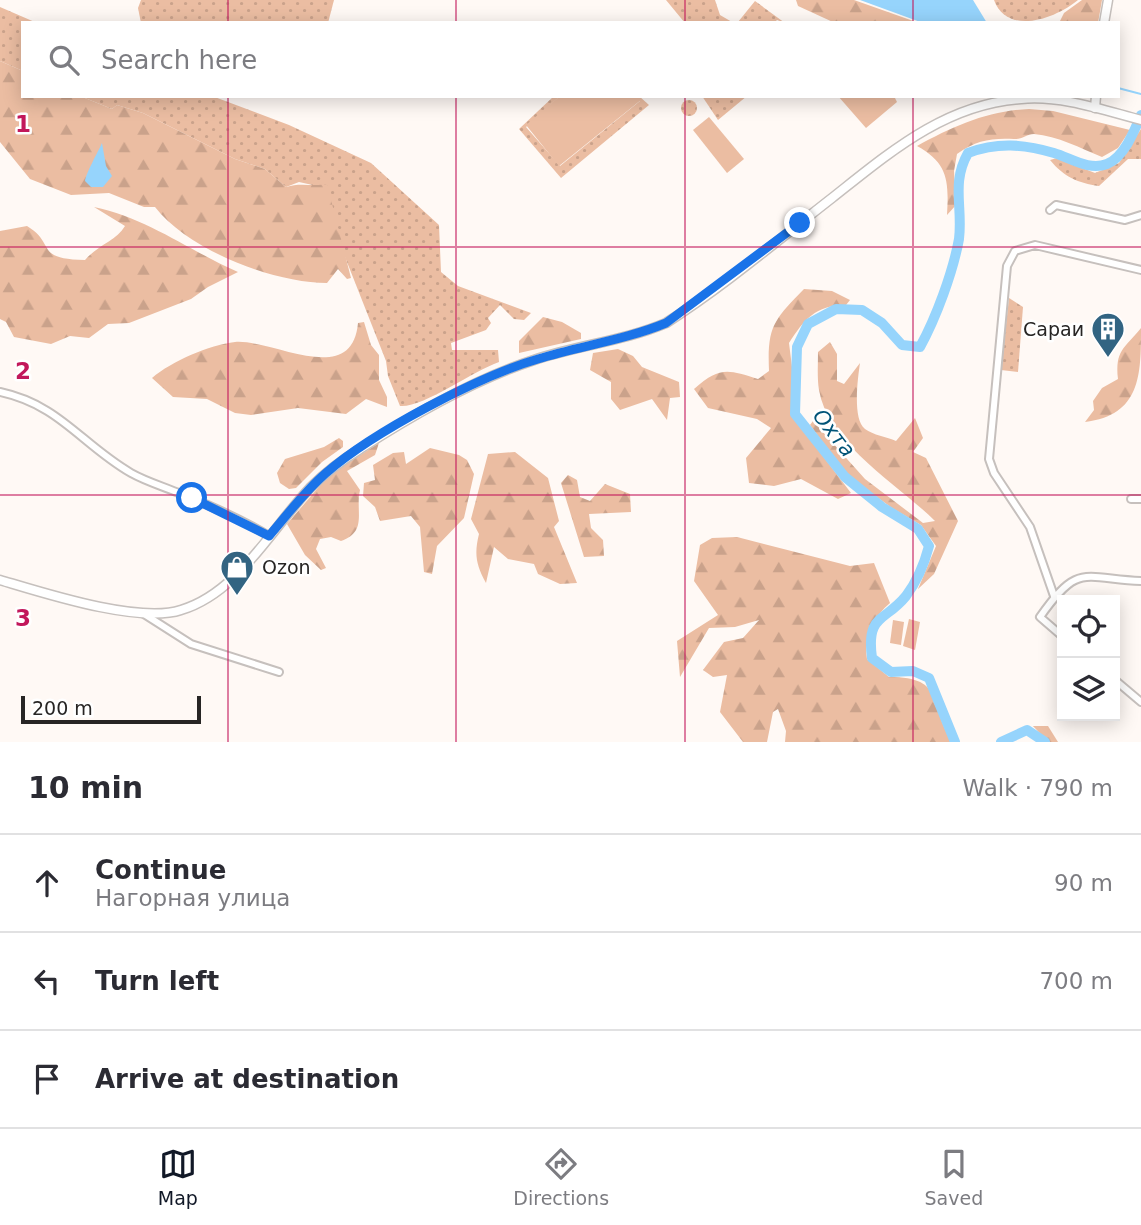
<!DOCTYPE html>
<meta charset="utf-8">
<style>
:root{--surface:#fff;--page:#f7f7f7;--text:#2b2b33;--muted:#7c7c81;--line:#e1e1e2;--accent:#111827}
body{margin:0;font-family:"DejaVu Sans",sans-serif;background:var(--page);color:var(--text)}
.controls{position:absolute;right:21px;bottom:21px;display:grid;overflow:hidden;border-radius:0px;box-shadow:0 4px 18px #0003}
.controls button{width:63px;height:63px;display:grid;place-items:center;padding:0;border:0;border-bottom:2px solid var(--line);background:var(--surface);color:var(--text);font:35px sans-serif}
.scale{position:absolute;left:21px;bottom:18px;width:180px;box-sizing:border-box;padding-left:7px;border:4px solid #272524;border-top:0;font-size:19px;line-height:24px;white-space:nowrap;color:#272524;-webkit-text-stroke:5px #fff;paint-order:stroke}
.stop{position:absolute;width:21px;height:21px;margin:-16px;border:5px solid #1a73e8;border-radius:50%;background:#fff}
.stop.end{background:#1a73e8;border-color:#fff;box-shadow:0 2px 7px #0008}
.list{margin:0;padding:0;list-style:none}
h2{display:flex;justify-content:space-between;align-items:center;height:91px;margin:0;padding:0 28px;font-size:30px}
h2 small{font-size:23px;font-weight:400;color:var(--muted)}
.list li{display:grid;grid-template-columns:46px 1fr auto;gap:21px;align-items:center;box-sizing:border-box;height:98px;padding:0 28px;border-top:2px solid var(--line)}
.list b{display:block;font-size:26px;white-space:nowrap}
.list p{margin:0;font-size:23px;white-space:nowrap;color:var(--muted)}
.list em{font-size:23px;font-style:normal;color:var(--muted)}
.icon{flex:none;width:38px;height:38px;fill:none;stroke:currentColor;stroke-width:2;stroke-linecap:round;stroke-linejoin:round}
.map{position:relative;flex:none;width:1141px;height:742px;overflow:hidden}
.search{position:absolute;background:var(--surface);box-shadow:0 4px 18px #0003;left:21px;right:21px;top:21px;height:77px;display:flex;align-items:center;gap:18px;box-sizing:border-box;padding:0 24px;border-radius:0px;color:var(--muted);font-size:26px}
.sheet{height:385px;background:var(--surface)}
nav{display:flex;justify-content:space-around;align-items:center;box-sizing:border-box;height:98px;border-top:2px solid var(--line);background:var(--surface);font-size:19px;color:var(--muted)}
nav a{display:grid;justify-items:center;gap:4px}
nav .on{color:var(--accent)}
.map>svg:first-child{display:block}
.grass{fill:url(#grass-dots)}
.forest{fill:url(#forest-firs)}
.garden{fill:#ebbda2}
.water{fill:#96d4fc}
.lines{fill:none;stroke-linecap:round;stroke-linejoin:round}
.stream{stroke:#96d4fc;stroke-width:2}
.river{stroke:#96d4fc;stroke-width:10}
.street-casing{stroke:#c6c0bd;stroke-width:10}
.secondary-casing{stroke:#c6c0bd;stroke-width:11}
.street{stroke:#fff;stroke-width:6}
.secondary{stroke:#fff;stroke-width:8}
.route{stroke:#1a73e8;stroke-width:9}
.grid{fill:none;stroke:#c2185b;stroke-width:2;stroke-opacity:0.55}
.labels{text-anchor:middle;stroke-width:5;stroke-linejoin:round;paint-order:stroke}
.poi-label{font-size:19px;fill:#272524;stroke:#fff;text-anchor:end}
.water-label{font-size:21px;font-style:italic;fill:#015377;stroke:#fff}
.grid-label{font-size:23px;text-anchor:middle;font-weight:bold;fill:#c2185b;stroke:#fff;stroke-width:5;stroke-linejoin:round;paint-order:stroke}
</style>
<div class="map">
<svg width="1141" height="742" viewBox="0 0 1141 742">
<defs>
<pattern id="grass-dots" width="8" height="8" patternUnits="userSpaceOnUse" patternTransform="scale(1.75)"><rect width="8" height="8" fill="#ebbda2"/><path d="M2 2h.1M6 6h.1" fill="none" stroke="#caa28b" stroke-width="1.8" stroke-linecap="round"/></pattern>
<pattern id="forest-firs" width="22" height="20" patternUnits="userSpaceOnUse" patternTransform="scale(1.75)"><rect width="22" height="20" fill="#ebbda2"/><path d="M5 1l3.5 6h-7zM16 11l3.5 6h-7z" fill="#caa28b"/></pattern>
</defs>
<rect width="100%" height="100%" fill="#fff9f5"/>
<!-- grass -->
<g class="grass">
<polygon points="141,0 334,0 328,23 141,23 138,8"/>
<polygon points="666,0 715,0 720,15 732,22 685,23"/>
<path d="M 994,0 L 1078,0 C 1055,19 1007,36 994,0 Z"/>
<polygon points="755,1 785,23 777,20 774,23 738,22"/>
<polygon points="0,7 37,23 23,23 23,71 0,61"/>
<path d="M 80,96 L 212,96 L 289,125 L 371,163 L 439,225 L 441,272 L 458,286 L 531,313 L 524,320 L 514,319 L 500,305 L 488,318 L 491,323 L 486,330 L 451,343 L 452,350 L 498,350 L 499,362 C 473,371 423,408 400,406 L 388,376 L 386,361 L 317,186 L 299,182 L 286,187 L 265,169 L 235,159 L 143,113 L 117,105 L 112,109 Z"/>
<polygon points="554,96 560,96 526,127 560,166 640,101 639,96 649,105 561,178 519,129"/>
<polygon points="702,96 747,96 718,120"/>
<circle cx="689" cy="108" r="8"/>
<path d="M 1141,129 L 1141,159 L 1128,159 L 1099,186 C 1078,183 1064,177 1050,160 L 1057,158 L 1095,173 L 1119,163 Z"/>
<polygon points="1009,298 1023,307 1018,372 1001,370"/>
</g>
<!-- forest -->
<g class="forest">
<polygon points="796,0 854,0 919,23 835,23 798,6"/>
<polygon points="1082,0 1102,0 1098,23 1059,23 1064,13"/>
<path d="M 0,61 L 23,71 L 23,96 L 80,96 L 112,109 L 117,105 L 143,113 L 235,159 L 265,169 L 286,187 C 301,182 312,187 327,184 L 351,278 L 347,279 L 338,269 L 327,283 C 274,283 188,250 155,207 L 144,207 L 109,193 L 71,195 L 30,179 L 0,142 Z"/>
<path d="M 1029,109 L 1053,111 L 1130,130 L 1118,148 L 1102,157 C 1080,148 1058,136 1034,134 C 1027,134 1021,140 1014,139 C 991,138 977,140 957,154 L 954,171 L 956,205 L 947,215 C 949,181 948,163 917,146 C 954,126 987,111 1029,109 Z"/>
<path d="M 94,207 C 147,218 190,251 238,272 L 208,287 L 191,299 L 129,323 L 108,324 L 89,338 L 70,336 L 51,344 L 14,337 L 6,322 L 0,319 L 0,231 L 27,226 C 57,244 33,259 85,260 C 99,244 116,241 125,226 Z"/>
<path d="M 804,289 L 832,291 L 850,300 L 846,305 C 815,305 804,320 789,343 L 793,375 L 791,414 L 851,493 L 838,499 L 801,479 L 774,486 L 749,483 L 746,458 L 771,428 L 757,419 L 708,408 L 694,389 C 719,367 727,369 758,379 L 769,371 C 767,326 774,320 804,289 Z"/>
<polygon points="543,317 562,322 581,333 581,339 519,353 519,341"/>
<path d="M 364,322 L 371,345 L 379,355 L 379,380 L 387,397 L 387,407 L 366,399 L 346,414 L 298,408 L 251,415 L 235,413 L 207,399 L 173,397 L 152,378 C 172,361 209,345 235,342 C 273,339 352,389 358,323 Z"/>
<path d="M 1141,328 C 1141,375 1141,415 1085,422 L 1094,410 L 1093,401 L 1102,388 L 1118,379 C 1115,350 1124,349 1141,328 Z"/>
<path d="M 830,342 L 837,354 L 837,381 L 844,384 L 860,363 C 858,377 852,419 865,429 C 873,435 887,437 896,441 L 915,418 L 923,438 L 913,452 L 926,458 L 958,521 L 934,574 L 918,589 L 936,546 L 921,525 L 892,508 L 847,475 L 810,425 L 813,421 L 865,479 L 923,523 L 935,521 C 899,485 828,444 819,390 C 817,378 818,364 818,352 Z"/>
<polygon points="618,349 633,356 642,367 679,382 680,397 670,398 667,420 652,399 620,410 611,399 611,382 590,370 593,353"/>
<polygon points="339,438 343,441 343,447 322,462 296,488 289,489 280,483 277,473 285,459 324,447"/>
<path d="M 379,443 L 375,455 L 347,471 L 360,490 C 355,511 368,532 341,541 L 331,537 L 320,539 L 316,549 L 326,568 L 321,570 L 305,555 L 287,524 L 329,475 Z"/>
<polygon points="430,448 459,455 467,460 474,474 464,518 437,546 432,574 424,572 420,527 411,516 380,521 375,507 363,496 364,483 375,480 373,465 393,453 404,452 406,464"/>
<path d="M 515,452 L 548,478 L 559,521 L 554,527 L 577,583 L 560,584 L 538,574 L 534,564 L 508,559 L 494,547 L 486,583 C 476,565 474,554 479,534 L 471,519 L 488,454 Z"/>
<polygon points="568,475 577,480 580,497 590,501 605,484 630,494 631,512 589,514 591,528 603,540 604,556 584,557 561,483"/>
<path d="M 737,537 L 850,566 L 874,563 L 890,603 C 873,618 863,635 867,659 L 889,677 C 948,677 927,706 953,742 L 785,742 L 786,731 L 778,709 L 773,712 L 767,742 L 743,742 L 720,712 L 727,675 L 713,677 L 703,670 L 724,642 L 743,638 L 759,620 L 735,627 L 709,628 L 680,677 L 677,641 L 718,615 L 694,581 L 700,545 L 712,538 Z"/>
<polygon points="1033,726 1048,726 1058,742 1048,742"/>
</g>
<!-- garden -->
<g class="garden">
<polygon points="560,96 639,96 641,100 559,166 526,125"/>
<polygon points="838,96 894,96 897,102 866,128"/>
<polygon points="709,117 744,159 727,173 693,130"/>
<polygon points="909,619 920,622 915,650 903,646"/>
<polygon points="893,620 904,622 901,645 890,643"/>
</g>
<!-- water -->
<g class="water">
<polygon points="860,0 973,0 987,23 923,23"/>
<path d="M 102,143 L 106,166 L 112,176 L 103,187 L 91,187 L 85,181 C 86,173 98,152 102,143 Z"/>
</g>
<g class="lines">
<!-- stream -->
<polyline class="stream" points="1118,88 1141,94"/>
<!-- river -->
<g class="river">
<path d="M 955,742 L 929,678 L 913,671 L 891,672 L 872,658 C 866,614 885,622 906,596 C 918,580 924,565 929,546 L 918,529 L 882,507 L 845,477 L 795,414 L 797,347 L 808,324 L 836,309 L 862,310 L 882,323 L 902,345 L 920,347 C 936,318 953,272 959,239 C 963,207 951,183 968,153 C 997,142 1024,144 1054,153 C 1071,158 1089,171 1107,164 C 1124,157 1134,132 1141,115"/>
<polyline points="1001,742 1027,730 1045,742"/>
</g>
<defs>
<g id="street">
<polyline points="1050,210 1056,205 1125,220 1141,215"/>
<path d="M 0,392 C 60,405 81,444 131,473 C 147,482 165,487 181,494 C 211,506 241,519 269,536"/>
<polyline points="1131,499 1141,499"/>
<polyline points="1054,596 1030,527 994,473 989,459 1007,266 1015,251 1035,245 1141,270"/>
<polyline points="144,614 191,644 279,672"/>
<path d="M 1062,636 L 1040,617 C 1078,563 1082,578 1141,581"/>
<polyline points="1115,680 1141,702"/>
</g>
<g id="secondary">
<polyline points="1104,23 1108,0"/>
<polyline points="1095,108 1096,96"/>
<path d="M 0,580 C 44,593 139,624 181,610 C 238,593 271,529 310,488 C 325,473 342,460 360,449 C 414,414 473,380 534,360 C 578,345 624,341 666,323 C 724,286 778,240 832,198 C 889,153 945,104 1021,99 C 1061,95 1103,110 1141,120"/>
</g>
</defs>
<!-- street casing -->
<use href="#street" class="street-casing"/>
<!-- secondary casing -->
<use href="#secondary" class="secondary-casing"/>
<!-- street -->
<use href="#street" class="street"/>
<!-- secondary -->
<use href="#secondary" class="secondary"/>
</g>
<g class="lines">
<!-- route -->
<path class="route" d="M 192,498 L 269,536 C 287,515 305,491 326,473 C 373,432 479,376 538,359 C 580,346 625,340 666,323 L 800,223"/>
</g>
<!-- grid -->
<path class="grid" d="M 228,0 L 228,23M 456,0 L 456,23M 685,0 L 685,23M 913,0 L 913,23M 228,96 L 228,742M 456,96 L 456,742M 685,96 L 685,742M 913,96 L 913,742M 0,247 L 1141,247M 0,495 L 1141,495"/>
<!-- icons -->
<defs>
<symbol id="building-pin" viewBox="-11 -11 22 30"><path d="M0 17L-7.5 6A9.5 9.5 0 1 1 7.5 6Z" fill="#326482" stroke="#fff"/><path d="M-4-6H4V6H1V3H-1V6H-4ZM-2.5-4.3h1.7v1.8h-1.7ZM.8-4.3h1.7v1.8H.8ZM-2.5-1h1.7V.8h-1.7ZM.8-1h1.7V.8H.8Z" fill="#fff"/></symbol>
<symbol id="shop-pin" viewBox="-11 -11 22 30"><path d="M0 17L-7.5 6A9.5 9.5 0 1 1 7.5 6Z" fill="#326482" stroke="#fff"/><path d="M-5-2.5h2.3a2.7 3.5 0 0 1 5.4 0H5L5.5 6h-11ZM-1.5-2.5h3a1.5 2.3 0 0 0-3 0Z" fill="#fff"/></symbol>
</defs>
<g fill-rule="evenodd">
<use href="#building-pin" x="1089" y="310" width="38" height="52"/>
<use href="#shop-pin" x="218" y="548" width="38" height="52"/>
</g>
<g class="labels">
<!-- poi labels -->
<g class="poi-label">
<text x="1084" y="336">Сараи</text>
<text x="262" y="574" text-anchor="start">Ozon</text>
</g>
<!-- water labels -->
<g class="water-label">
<text transform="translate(834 433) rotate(52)" y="7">Охта</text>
</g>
</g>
<g class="grid-label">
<text x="23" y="132">1</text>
<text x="23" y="379">2</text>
<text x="23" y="626">3</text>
</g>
</svg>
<div class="controls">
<button><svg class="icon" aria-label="locate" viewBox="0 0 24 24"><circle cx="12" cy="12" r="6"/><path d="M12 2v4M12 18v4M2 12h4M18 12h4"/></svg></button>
<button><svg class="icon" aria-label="layers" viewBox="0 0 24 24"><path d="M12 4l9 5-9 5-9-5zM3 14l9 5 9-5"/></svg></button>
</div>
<div class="scale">200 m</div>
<div class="stop" style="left:192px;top:498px"></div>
<div class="stop end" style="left:800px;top:223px"></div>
<div class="search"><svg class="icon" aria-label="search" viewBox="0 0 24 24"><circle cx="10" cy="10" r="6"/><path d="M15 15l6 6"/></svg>Search here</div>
</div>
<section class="sheet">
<h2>10 min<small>Walk · 790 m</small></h2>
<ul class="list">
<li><svg class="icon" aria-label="ahead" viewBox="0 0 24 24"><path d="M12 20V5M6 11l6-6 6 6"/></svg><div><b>Continue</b><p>Нагорная улица</p></div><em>90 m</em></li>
<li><svg class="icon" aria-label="left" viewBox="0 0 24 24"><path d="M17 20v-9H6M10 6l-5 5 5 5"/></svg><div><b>Turn left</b></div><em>700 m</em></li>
<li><svg class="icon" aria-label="arrive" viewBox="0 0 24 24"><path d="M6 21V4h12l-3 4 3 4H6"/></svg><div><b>Arrive at destination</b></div></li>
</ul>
</section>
<nav>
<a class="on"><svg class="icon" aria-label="map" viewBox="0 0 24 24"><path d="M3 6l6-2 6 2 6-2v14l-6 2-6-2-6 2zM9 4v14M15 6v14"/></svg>Map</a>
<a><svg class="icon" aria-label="directions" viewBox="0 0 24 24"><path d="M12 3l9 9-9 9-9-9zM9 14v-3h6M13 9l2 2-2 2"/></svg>Directions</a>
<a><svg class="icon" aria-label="saved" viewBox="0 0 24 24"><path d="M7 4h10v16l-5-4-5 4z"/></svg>Saved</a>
</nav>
